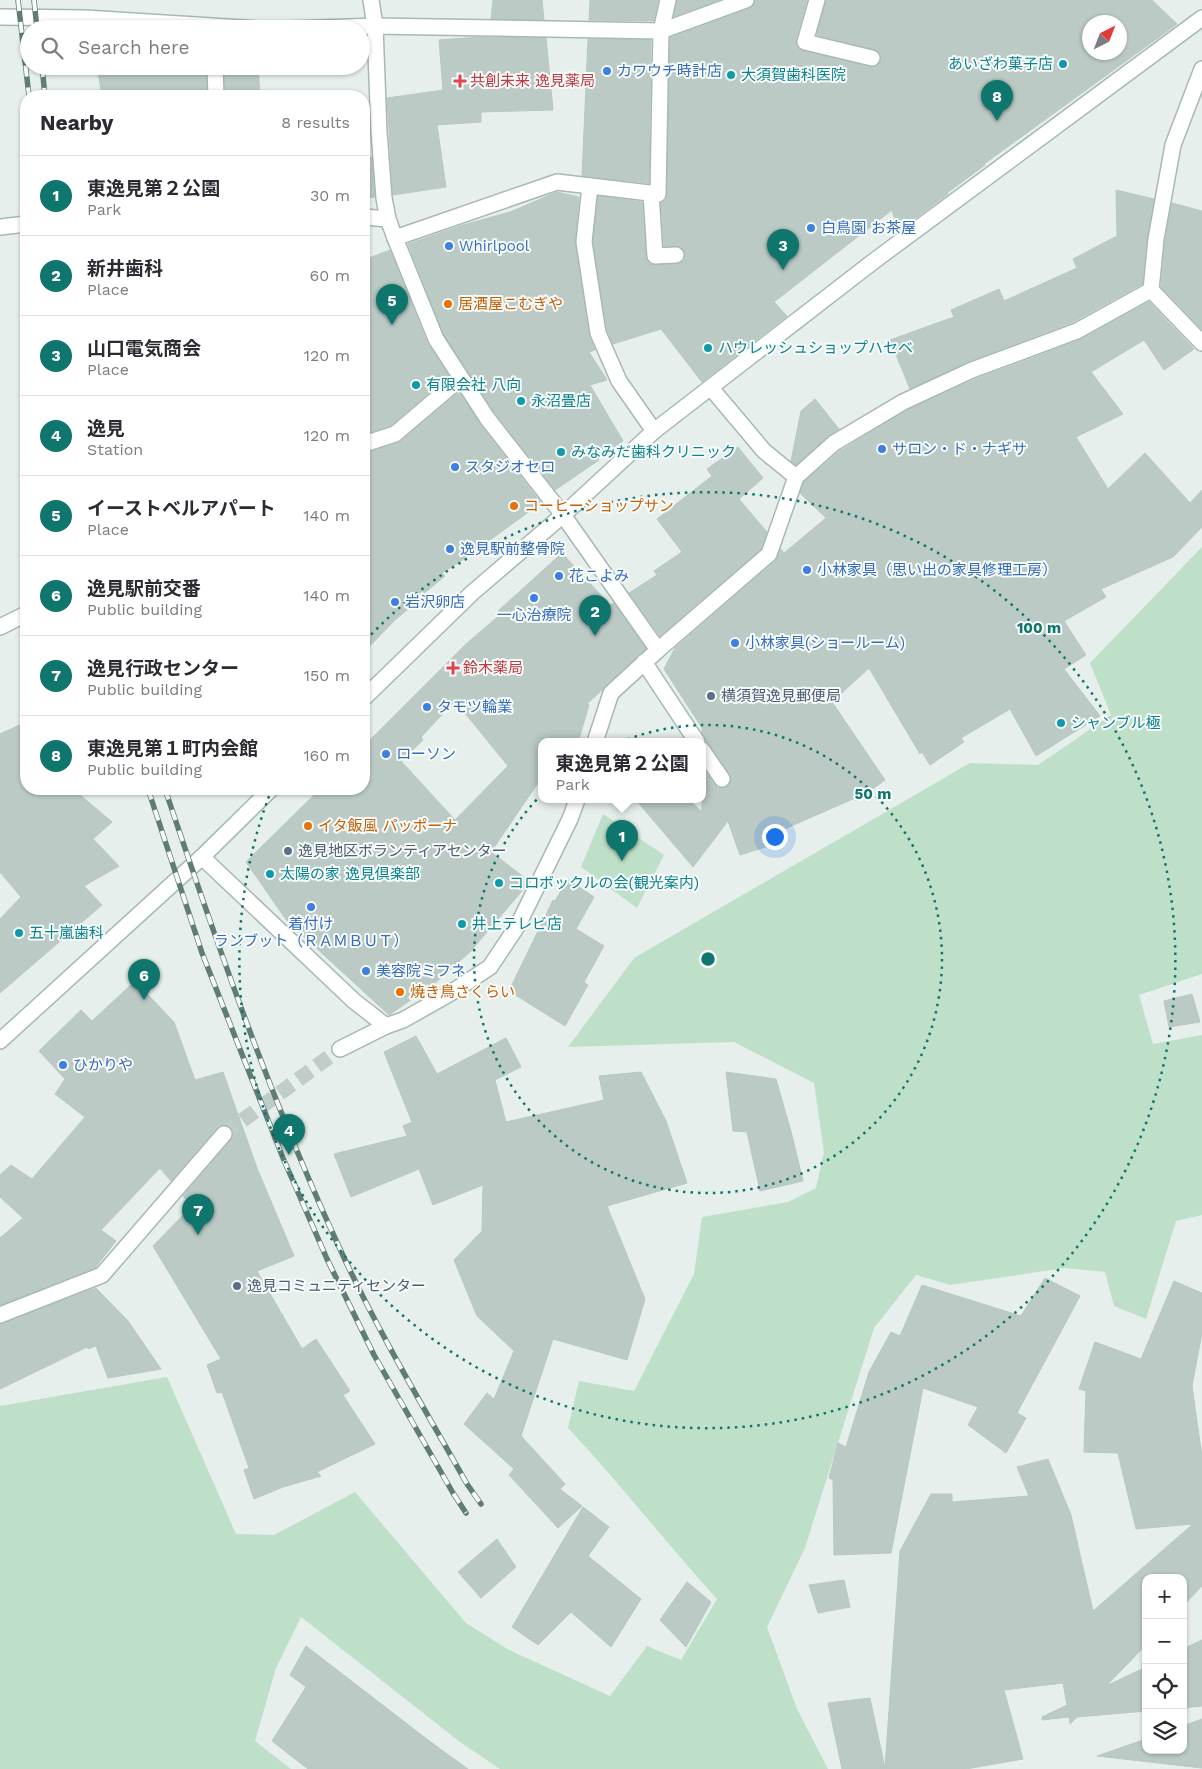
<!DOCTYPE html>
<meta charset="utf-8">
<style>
:root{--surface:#fff;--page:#f2f2f3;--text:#2b2b33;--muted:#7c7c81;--line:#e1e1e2;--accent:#0f766e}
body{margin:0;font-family:"Work Sans","Noto Sans JP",sans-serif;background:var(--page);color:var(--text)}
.controls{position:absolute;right:15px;bottom:15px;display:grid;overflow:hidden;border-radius:10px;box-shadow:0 1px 4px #0004}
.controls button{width:45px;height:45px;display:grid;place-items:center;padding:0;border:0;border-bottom:1px solid var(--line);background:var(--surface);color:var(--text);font:25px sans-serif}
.compass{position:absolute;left:1082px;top:15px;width:45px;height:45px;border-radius:50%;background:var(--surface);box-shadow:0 1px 4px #0004;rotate:42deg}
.you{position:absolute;left:774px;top:836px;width:18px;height:18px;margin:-12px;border:4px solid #fff;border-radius:50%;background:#1a73e8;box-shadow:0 0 0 8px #1a73e833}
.badge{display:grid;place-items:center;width:32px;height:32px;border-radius:50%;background:var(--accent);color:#fff;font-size:16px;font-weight:700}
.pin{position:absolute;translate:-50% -41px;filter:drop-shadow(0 1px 2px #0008)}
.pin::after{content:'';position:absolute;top:26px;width:18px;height:15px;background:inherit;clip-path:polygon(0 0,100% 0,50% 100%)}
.popup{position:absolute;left:538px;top:738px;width:168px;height:65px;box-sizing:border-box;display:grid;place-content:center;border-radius:10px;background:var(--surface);filter:drop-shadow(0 1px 4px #0005);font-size:16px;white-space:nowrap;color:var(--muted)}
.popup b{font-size:19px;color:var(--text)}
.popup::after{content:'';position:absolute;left:50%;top:100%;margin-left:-10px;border:10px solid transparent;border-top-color:var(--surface)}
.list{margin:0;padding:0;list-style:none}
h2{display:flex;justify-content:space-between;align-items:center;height:65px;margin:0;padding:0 20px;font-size:21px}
h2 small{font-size:16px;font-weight:400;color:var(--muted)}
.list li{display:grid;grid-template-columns:32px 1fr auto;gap:15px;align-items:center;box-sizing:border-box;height:80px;padding:0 20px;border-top:1px solid var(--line)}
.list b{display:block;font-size:19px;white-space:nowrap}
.list p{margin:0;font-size:16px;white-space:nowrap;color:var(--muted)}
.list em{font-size:16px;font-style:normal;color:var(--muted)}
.icon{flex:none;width:28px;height:28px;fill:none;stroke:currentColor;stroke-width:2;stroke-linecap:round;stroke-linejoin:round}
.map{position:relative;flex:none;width:1202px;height:1769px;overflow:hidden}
.search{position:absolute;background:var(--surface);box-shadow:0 1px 4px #0004;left:20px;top:20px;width:350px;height:55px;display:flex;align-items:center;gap:12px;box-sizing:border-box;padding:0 18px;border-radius:28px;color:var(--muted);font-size:19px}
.panel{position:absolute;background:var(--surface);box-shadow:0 1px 4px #0004;left:20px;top:90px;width:350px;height:705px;border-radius:20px}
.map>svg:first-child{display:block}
.green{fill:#bfe0c8}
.building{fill:#bbcac4;stroke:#b8c9c2;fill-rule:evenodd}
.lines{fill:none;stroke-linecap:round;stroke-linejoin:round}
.minor-tunnel{stroke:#bfccc8;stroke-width:15;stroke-dasharray:15 8;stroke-linecap:butt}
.minor-casing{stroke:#a8b8b2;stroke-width:18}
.minor{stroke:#fff;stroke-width:15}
.rail-casing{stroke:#5f7d75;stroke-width:5.5}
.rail{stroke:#f7fbf9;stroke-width:4;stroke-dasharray:11;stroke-linecap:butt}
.ring{fill:none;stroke:#0f766e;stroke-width:2.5;stroke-dasharray:2.5 5}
.culture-dot{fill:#0f9aa8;stroke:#f7fbf9;stroke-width:2}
.shop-dot{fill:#3f7fe0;stroke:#f7fbf9;stroke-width:2}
.health-dot{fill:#e0444e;stroke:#f7fbf9;stroke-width:2}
.food-dot{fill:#e8710a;stroke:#f7fbf9;stroke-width:2}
.service-dot{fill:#5c6f8a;stroke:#f7fbf9;stroke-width:2}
.labels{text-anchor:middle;stroke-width:4;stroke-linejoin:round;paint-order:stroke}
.culture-label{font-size:15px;fill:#0d838f;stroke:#f7fbf9;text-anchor:start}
.shop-label{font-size:15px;fill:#366cbe;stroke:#f7fbf9;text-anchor:start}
.health-label{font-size:15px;fill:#be3a42;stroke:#f7fbf9;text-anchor:start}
.food-label{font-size:15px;fill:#c56008;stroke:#f7fbf9;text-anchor:start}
.service-label{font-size:15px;fill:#4e5e75;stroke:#f7fbf9;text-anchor:start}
.centre{fill:#0f766e;stroke:#f7fbf9;stroke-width:2.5}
.ring-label{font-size:15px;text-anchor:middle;font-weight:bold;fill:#0f766e;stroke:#f7fbf9;stroke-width:4;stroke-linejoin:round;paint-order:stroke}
</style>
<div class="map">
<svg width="1202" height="1769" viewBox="0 0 1202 1769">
<rect width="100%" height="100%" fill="#e6efeb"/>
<!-- green -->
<g class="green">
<path d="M 1202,547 L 1202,974 L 1139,995 L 1153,1044 L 1202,1035 L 1202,1215 L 1176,1221 L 1146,1319 L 1114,1306 L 1105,1272 L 1065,1268 L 950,1285 L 916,1275 L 874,1328 L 805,1548 L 767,1627 L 797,1709 L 828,1769 L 500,1769 L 460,1742 L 301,1617 L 276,1668 L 255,1741 L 291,1769 L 0,1769 L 0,1406 L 167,1377 L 236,1534 L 274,1535 L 355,1492 L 466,1623 L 509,1650 L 610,1696 L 647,1646 L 681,1660 L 717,1599 C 666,1543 620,1483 568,1428 L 579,1381 L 634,1391 L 694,1274 L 702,1217 L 788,1202 L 816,1188 L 824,1152 L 814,1083 L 734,1042 L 568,1047 L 634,958 L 970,763 L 1038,765 L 1111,715 L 1090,663 Z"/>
<polygon points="603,814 664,855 637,908 581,867"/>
</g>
<!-- building -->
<g class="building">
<polygon points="493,0 542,0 544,20 491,19"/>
<polygon points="590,0 658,0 654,21 589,20"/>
<polygon points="677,0 719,0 674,16"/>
<path d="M 755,0 L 807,0 L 796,39 L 798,48 L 803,51 L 870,67 L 875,67 L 881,61 L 881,55 L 878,51 L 817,35 L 826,0 L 1152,0 L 1177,24 L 984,164 L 985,165 L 947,193 L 948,194 L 898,231 L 892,210 L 774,302 L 787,316 L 702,382 L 661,329 L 613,344 L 607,330 L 593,242 L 598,196 L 642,202 L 646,257 L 650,264 L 676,264 L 684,260 L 685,254 L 681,247 L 664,246 L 661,203 L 666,200 L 667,194 L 670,38 L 749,9 L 753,6 ZM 1090,22 L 1120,22 L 1120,52 L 1090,52 Z"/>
<polygon points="480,37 546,38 553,110 481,112 481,122 437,125 446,187 393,195 387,98 443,90 439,40"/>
<polygon points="588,39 651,40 649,183 582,176"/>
<polygon points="97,66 206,66 207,96 102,96"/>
<polygon points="224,66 258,66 260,96 225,96"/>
<polygon points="372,157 375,197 364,199 364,158"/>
<polygon points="1116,190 1154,199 1147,238 1142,284 1073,322 969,361 910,389 890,340 954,317 951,310 999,289 1004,301 1077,268 1073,259 1117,236"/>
<polygon points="557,192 579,197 575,243 589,334 595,350 589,352 607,380 590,385 623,441 598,459 599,460 555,490 495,413 444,335 408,244 463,225 510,212"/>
<polygon points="1172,203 1202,211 1202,329 1161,287 1165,240"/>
<polygon points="390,250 427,343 449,376 390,426 364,434 364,260"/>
<polygon points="1149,302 1194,349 1164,370 1144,340 1091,372 1123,414 1076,437 1108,489 1145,453 1190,503 1202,490 1202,527 1173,557 1101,589 1106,597 1064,621 1086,655 1064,669 1100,716 1036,756 1010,709 961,738 964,742 930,765 922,752 920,754 869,668 832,702 885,780 856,801 855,798 771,835 775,844 740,855 728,821 693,867 636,800 689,800 702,812 702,767 714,784 718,788 728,786 731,778 706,742 702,733 702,728 664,669 675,648 775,561 781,549 784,553 826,518 800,493 804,482 840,451 907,410 976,379 1080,340"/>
<polygon points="459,392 480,424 541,503 461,561 442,573 445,576 417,599 418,601 396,619 364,652 364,453 401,441"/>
<polygon points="815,399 839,429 828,436 796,465 791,461 801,411"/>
<polygon points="738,447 763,478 739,499 767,532 761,549 660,636 629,593 657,575 654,571 682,552 657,519 712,476 707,469"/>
<path d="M 562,553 L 610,605 L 614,603 L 646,649 L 587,704 L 589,705 L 578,742 L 542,742 L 542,777 L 491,852 L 529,881 L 527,885 L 470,952 L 434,984 L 389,1015 L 287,921 L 246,862 L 320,789 L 364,789 L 364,746 L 466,644 L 501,614 L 498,611 ZM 455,701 L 508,766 L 455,820 L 401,761 L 423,740 L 421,737 Z"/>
<polygon points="26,722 26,789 73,789 112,822 93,839 119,866 84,886 102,905 0,993 0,919 21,897 0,872 0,734"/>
<polygon points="568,879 594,897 576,929 604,946 584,982 588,985 565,1026 509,991 553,900 555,901"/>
<polygon points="135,981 174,1022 195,1080 223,1072 257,1168 294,1256 257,1271 302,1349 316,1339 350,1391 343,1395 375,1444 317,1472 321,1476 283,1487 254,1499 244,1470 249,1468 222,1392 217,1393 207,1365 221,1359 153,1246 192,1206 183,1196 231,1140 233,1131 230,1127 221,1125 217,1128 171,1181 160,1168 101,1230 116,1241 95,1268 0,1305 0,1238 23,1218 0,1197 0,1175 11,1165 32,1179 85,1117 55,1094 65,1079 39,1051 81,1010 92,1021"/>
<polygon points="1192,994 1200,1022 1169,1027 1164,1001"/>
<polygon points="416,1036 437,1074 506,1038 521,1067 495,1080 506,1122 604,1100 599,1076 641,1072 666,1121 687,1183 607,1206 645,1299 627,1360 553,1339 521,1436 565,1484 560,1489 582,1506 558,1528 509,1475 514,1469 464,1424 487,1393 494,1399 514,1351 477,1316 454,1260 482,1231 483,1185 433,1205 419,1169 351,1197 334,1154 407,1136 403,1126 412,1122 384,1052"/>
<polygon points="726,1072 776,1079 792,1135 803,1181 760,1191 747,1132 733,1131"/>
<polygon points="1045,1278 1080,1296 1017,1413 1026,1418 1006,1453 968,1425 978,1407 923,1388 891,1553 834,1555 833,1480 829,1478 838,1443 846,1447 869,1372 891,1332 900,1336 922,1285 1021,1316"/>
<polygon points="1174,1281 1202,1293 1202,1333 1192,1386 1202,1457 1202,1586 1183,1606 1183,1578 1146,1578 1146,1645 1106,1686 1146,1667 1146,1711 1077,1717 1070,1724 1069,1717 1042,1720 1042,1717 1067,1705 1063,1683 1004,1690 1023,1759 966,1769 842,1769 828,1703 870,1698 885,1768 900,1551 931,1494 952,1494 952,1502 1029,1496 1017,1467 1048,1459 1071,1515 1093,1611 1193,1524 1136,1529 1118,1453 1084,1452 1086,1391 1079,1389 1095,1342 1141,1359"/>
<polygon points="96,1288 128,1321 161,1369 108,1378 96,1346 88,1349 87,1347 0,1389 0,1324"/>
<polygon points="583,1507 609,1527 588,1556 641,1599 611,1647 571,1612 538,1645 512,1627"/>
<polygon points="497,1539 516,1567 481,1598 458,1572"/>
<polygon points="844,1580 850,1607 818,1613 809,1585"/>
<polygon points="687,1582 711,1602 686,1647 660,1620"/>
<polygon points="1202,1640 1202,1706 1183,1708 1183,1649"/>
<polygon points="306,1646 428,1740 468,1769 308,1769 272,1741 306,1687 290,1675"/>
<polygon points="1202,1719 1202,1768 1097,1756 1146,1739 1146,1750 1183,1750 1183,1726"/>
</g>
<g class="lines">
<!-- minor-tunnel -->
<polyline class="minor-tunnel" points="224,1134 340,1049"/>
<defs>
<g id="minor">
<polyline points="371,0 375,26 379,132 384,198 388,219 395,238 436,339 487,418 563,515 658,650"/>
<polyline points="817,0 805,42 872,58"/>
<polyline points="0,17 85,18 258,29"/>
<polyline points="291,29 375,26 661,31 746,0"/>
<polyline points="215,66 216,96"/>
<polyline points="1202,69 1173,145 1156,239 1151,290 1202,343"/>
<polyline points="590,186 584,242 598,333 619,381 654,431"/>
<polyline points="651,193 655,256 676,255"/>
<polyline points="364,217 388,219"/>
<polyline points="0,227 26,224"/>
<polyline points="395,238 557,182 658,194 661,31 668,0"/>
<polyline points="711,388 764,451 796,477"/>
<polyline points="364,444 395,434 461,378"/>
<polyline points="0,627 26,614"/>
<polyline points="644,662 697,742"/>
<polyline points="364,698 472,593 563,515 654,431 874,261 1202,18"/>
<polyline points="595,742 611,693 658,650 769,554 796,477 834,443 903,402 972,370 1077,331 1151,290"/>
<polyline points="702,750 722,779"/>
<polyline points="202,857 354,1001 386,1026"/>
<polyline points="0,1041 202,857 271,789"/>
<polyline points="340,1049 386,1026 403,1020 449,994 490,967 518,925 570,819 577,800"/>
<polyline points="0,1315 102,1275 224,1134"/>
</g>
</defs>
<!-- minor casing -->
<use href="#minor" class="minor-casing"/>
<!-- minor -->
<use href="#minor" class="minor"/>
<defs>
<g id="rail">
<polyline points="18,0 29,96"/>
<polyline points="34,0 37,29"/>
<polyline points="42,66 45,96"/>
<polyline points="148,789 202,953 283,1158 327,1259 374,1355 453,1493 466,1513"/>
<path d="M 165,789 C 217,944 271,1100 340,1249 C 377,1330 423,1406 467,1484 L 481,1504"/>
</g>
</defs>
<!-- rail casing -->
<use href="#rail" class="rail-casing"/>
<!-- rail -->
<use href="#rail" class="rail"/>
</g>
<!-- distance rings -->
<g class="ring">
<circle cx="708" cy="959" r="234"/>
<path d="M366 640A468 468 0 1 1 271 791"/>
</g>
<!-- markers -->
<g class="culture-dot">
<circle cx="1063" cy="64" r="5"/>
<circle cx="731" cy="75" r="5"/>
<circle cx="708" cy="348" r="5"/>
<circle cx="416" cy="385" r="5"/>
<circle cx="521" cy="401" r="5"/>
<circle cx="561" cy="452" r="5"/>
<circle cx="1061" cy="723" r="5"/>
<circle cx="270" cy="874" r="5"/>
<circle cx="499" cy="883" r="5"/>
<circle cx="462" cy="924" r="5"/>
<circle cx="19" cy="933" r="5"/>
</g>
<g class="shop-dot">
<circle cx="607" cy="71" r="5"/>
<circle cx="811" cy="228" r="5"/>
<circle cx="449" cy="246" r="5"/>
<circle cx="882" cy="449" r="5"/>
<circle cx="455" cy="467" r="5"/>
<circle cx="450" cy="549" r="5"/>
<circle cx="807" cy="570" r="5"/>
<circle cx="559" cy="576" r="5"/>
<circle cx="534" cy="598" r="5"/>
<circle cx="395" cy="602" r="5"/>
<circle cx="735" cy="643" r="5"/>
<circle cx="427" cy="707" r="5"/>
<circle cx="386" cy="754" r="5"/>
<circle cx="311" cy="907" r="5"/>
<circle cx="366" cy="971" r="5"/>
<circle cx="63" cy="1065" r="5"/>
</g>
<g class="health-dot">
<path d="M457.5 73.5h5v5h5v5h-5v5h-5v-5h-5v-5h5z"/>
<path d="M450.5 660.5h5v5h5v5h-5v5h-5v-5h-5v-5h5z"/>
</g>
<g class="food-dot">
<circle cx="448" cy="304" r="5"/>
<circle cx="514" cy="506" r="5"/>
<circle cx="308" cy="826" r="5"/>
<circle cx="400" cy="992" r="5"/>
</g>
<g class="service-dot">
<circle cx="711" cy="696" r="5"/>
<circle cx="288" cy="851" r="5"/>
<circle cx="237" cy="1286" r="5"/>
</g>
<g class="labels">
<!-- culture labels -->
<g class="culture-label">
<text x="1053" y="69" text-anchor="end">あいざわ菓子店</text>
<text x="741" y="80">大須賀歯科医院</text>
<text x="718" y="353">ハウレッシュショップハセベ</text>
<text x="426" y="390">有限会社 八向</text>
<text x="531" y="406">永沼畳店</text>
<text x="571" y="457">みなみだ歯科クリニック</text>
<text x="1071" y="728">シャンブル極</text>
<text x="280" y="879">太陽の家 逸見倶楽部</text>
<text x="509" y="888">コロボックルの会(観光案内)</text>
<text x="472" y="929">井上テレビ店</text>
<text x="29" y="938">五十嵐歯科</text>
</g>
<!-- shop labels -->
<g class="shop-label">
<text x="617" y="76">カワウチ時計店</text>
<text x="821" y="233">白鳥園 お茶屋</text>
<text x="459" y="251">Whirlpool</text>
<text x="892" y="454">サロン・ド・ナギサ</text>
<text x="465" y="472">スタジオセロ</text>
<text x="460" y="554">逸見駅前整骨院</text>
<text x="817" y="575">小林家具（思い出の家具修理工房）</text>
<text x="569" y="581">花こよみ</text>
<text x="405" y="607">岩沢卵店</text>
<text x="534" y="620" text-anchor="middle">一心治療院</text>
<text x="745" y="648">小林家具(ショールーム)</text>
<text x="437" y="712">タモツ輪業</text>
<text x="396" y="759">ローソン</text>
<text x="311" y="929" text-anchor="middle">着付け<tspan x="311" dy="17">ランブット（ＲＡＭＢＵＴ）</tspan></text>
<text x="376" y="976">美容院ミフネ</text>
<text x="73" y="1070">ひかりや</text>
</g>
<!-- health labels -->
<g class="health-label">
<text x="470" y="86">共創未来 逸見薬局</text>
<text x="463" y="673">鈴木薬局</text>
</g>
<!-- food labels -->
<g class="food-label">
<text x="458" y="309">居酒屋こむぎや</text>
<text x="524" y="511">コーヒーショップサン</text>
<text x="318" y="831">イタ飯風 パッポーナ</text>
<text x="410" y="997">焼き鳥さくらい</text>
</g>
<!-- service labels -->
<g class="service-label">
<text x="721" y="701">横須賀逸見郵便局</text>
<text x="298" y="856">逸見地区ボランティアセンター</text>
<text x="247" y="1291">逸見コミュニティセンター</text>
</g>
</g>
<circle cx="708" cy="959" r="8" class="centre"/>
<g class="ring-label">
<text x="1039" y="633">100 m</text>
<text x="873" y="799">50 m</text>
</g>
</svg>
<div class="controls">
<button>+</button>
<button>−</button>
<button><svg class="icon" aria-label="locate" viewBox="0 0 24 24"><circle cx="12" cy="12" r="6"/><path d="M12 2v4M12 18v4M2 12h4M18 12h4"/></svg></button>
<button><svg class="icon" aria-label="layers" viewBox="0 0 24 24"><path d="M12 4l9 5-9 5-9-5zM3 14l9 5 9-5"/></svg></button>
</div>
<svg class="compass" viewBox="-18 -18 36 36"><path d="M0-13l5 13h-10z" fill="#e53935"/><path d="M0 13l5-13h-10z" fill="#7c7c81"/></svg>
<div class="you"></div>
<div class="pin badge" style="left:622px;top:861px">1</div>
<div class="popup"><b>東逸見第２公園</b>Park</div>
<div class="pin badge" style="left:595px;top:636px">2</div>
<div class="pin badge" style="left:783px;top:270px">3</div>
<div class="pin badge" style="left:289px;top:1155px">4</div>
<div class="pin badge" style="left:392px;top:325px">5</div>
<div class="pin badge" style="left:144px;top:1000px">6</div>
<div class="pin badge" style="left:198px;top:1235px">7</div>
<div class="pin badge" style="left:997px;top:121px">8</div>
<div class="search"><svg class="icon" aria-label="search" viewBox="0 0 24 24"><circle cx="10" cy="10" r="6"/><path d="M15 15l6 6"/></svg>Search here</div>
<section class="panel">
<h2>Nearby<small>8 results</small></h2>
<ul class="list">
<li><span class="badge">1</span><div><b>東逸見第２公園</b><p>Park</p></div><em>30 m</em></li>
<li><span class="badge">2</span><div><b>新井歯科</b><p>Place</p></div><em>60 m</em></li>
<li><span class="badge">3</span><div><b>山口電気商会</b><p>Place</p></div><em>120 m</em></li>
<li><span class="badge">4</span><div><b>逸見</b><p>Station</p></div><em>120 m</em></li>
<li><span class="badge">5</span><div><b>イーストベルアパート</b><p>Place</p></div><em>140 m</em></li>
<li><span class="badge">6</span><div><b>逸見駅前交番</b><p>Public building</p></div><em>140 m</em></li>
<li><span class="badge">7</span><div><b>逸見行政センター</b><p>Public building</p></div><em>150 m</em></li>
<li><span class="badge">8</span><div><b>東逸見第１町内会館</b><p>Public building</p></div><em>160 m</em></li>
</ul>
</section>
</div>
